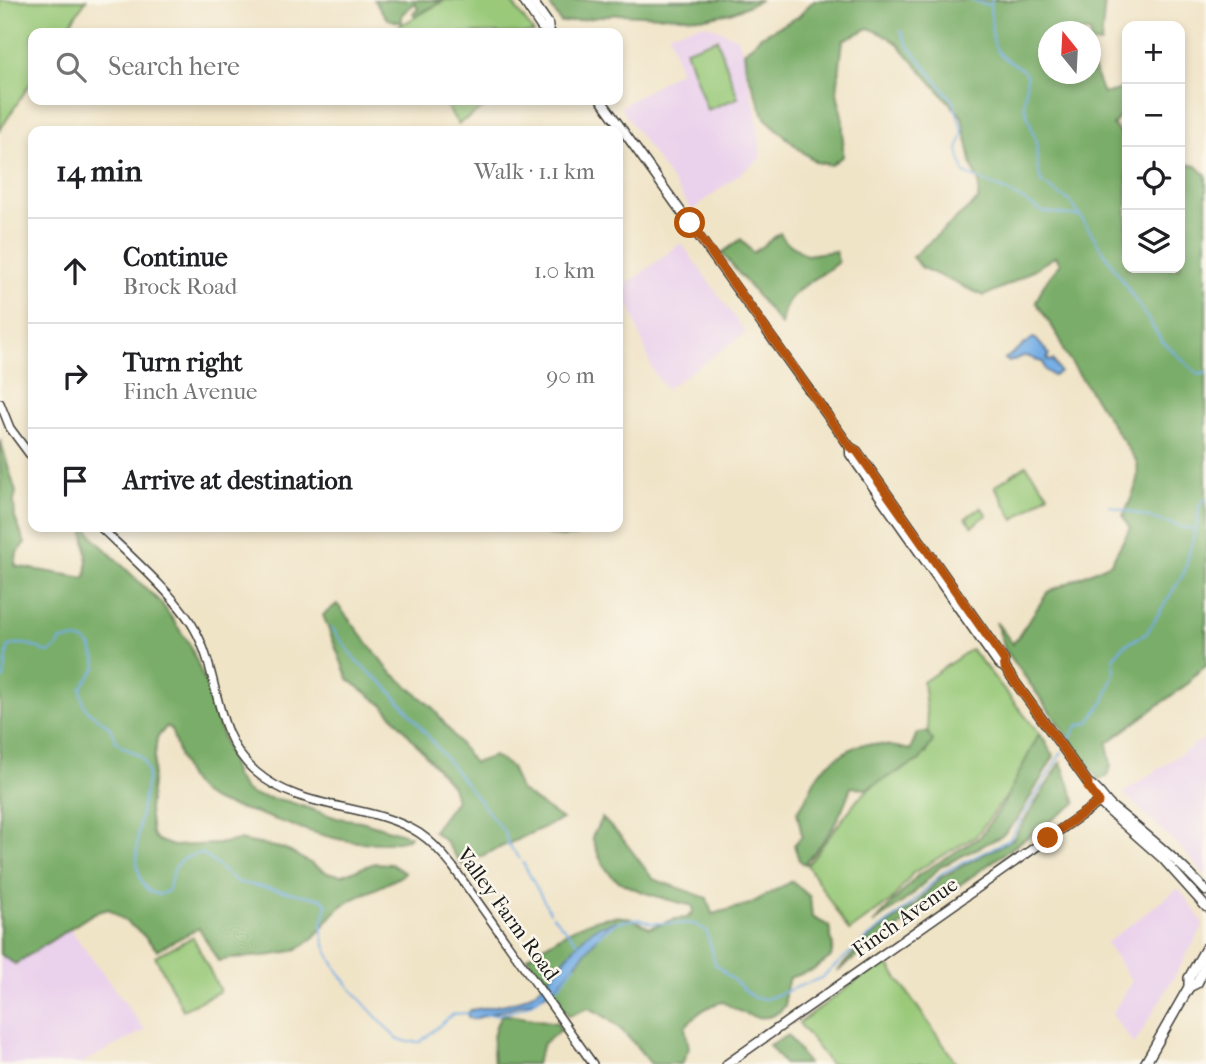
<!DOCTYPE html>
<meta charset="utf-8">
<style>
:root{--surface:#fff;--page:#f6f6f6;--text:#202124;--muted:#757577;--line:#e0e0e0}
body{margin:0;font-family:"IM FELL French Canon",serif;background:var(--page);color:var(--text)}
.controls{position:absolute;right:21px;top:21px;display:grid;overflow:hidden;border-radius:14px;box-shadow:0 4px 10px #0003}
.controls button{width:63px;height:63px;display:grid;place-items:center;padding:0;border:0;border-bottom:2px solid var(--line);background:var(--surface);color:var(--text);font:35px sans-serif}
.compass{position:absolute;left:1038px;top:21px;width:63px;height:63px;border-radius:50%;background:var(--surface);box-shadow:0 4px 10px #0003;rotate:342deg}
.stop{position:absolute;width:21px;height:21px;margin:-16px;border:5px solid #b45309;border-radius:50%;background:#fff}
.stop.end{background:#b45309;border-color:#fff;box-shadow:0 2px 7px #0008}
.list{margin:0;padding:0;list-style:none}
h2{display:flex;justify-content:space-between;align-items:center;height:91px;margin:0;padding:0 28px;font-size:30px}
h2 small{font-size:23px;font-weight:400;color:var(--muted)}
.list li{display:grid;grid-template-columns:46px 1fr auto;gap:21px;align-items:center;box-sizing:border-box;height:105px;padding:0 28px;border-top:2px solid var(--line)}
.list b{display:block;font-size:26px;white-space:nowrap}
.list p{margin:0;font-size:23px;white-space:nowrap;color:var(--muted)}
.list em{font-size:23px;font-style:normal;color:var(--muted)}
.icon{flex:none;width:38px;height:38px;fill:none;stroke:currentColor;stroke-width:2;stroke-linecap:round;stroke-linejoin:round}
.map{position:relative;flex:none;width:1206px;height:1064px;overflow:hidden}
.search{position:absolute;background:var(--surface);box-shadow:0 4px 10px #0003;left:28px;top:28px;width:595px;height:77px;display:flex;align-items:center;gap:18px;box-sizing:border-box;padding:0 24px;border-radius:14px;color:var(--muted);font-size:26px}
.panel{position:absolute;background:var(--surface);box-shadow:0 4px 10px #0003;left:28px;top:126px;width:595px;height:406px;border-radius:14px}
.map>svg:first-child{display:block}
.built{fill:#ead1ec}
.green{fill:#99c979;stroke:#5a724a;stroke-width:2}
.forest{fill:#7aad69;stroke:#4b6442;stroke-width:2}
.water{fill:#76aee5;stroke:#496580;stroke-width:2}
.lines{fill:none;stroke-linecap:round;stroke-linejoin:round}
.stream{stroke:#76aee5;stroke-width:2}
.tertiary-casing{stroke:#3c3a36;stroke-width:10}
.secondary-casing{stroke:#3c3a36;stroke-width:11}
.primary-casing{stroke:#3c3a36;stroke-width:12}
.tertiary{stroke:#fff;stroke-width:7}
.secondary{stroke:#fff;stroke-width:8}
.primary{stroke:#fff;stroke-width:9}
.route{stroke:#b45309;stroke-width:9}
.labels{text-anchor:middle;stroke-width:5;stroke-linejoin:round;paint-order:stroke}
.street-label{font-size:21px;fill:#1c1c1c;stroke:#fbf7ec}
</style>
<div class="map">
<svg width="1206" height="1064" viewBox="0 0 1206 1064">
<rect width="100%" height="100%" fill="#fbf7ec"/>
<filter id="ink" filterUnits="userSpaceOnUse"><feTurbulence type="fractalNoise" baseFrequency=".0143" numOctaves="2"/><feDisplacementMap in="SourceGraphic" scale="14" xChannelSelector="R" yChannelSelector="G"/><feConvolveMatrix kernelMatrix="1 2 1 2 8 2 1 2 1" color-interpolation-filters="sRGB"/></filter>
<filter id="wash" filterUnits="userSpaceOnUse"><feTurbulence type="fractalNoise" baseFrequency=".00686" numOctaves="4" result="noise"/><feDisplacementMap in="SourceGraphic" scale="28" xChannelSelector="R" yChannelSelector="G"/><feGaussianBlur stdDeviation="1.57" result="paint"/><feColorMatrix in="noise" values="0 0 0 0 0 0 0 0 0 0 0 0 0 0 0 0 0 1.4 0 .05"/><feComposite in="paint" operator="in"/></filter>
<g filter="url(#wash)">
<rect width="100%" height="100%" fill="#f0e4c7"/>
<!-- built -->
<g class="built">
<polygon points="705,24 736,37 744,52 744,66 756,110 761,158 692,210 620,107 680,71 669,33"/>
<polygon points="681,243 746,333 666,389 653,372 630,306 618,291"/>
<polygon points="1206,737 1206,876 1180,847 1123,793"/>
<polygon points="1179,888 1201,920 1203,927 1134,1045 1112,1014 1132,981 1106,943"/>
<polygon points="70,929 145,1030 80,1064 0,1064 0,954 15,964"/>
</g>
<!-- green -->
<g class="green">
<polygon points="0,0 86,0 64,33 33,33 33,79 0,130"/>
<polygon points="446,0 510,0 534,33 397,33 394,29"/>
<polygon points="717,39 738,98 707,110 686,50"/>
<polygon points="442,100 497,100 458,124"/>
<polygon points="1026,465 1048,494 1014,520 995,486"/>
<polygon points="981,507 987,515 972,526 966,518"/>
<polygon points="550,527 575,527 577,536 560,537 546,534"/>
<polygon points="971,649 1047,743 976,836 913,873 891,901 849,931 806,863 809,863 858,799 894,767 927,753 928,726 923,682"/>
<polygon points="193,937 220,991 183,1010 155,956"/>
<polygon points="885,960 957,1064 830,1064 799,1023"/>
</g>
<!-- forest -->
<g class="forest">
<polygon points="374,0 442,0 415,17 413,14 418,9 415,3 402,14 402,23 387,19"/>
<polygon points="547,0 761,0 731,13 705,18 619,14 561,23"/>
<path d="M 814,0 L 1105,0 L 1101,44 L 1091,43 L 1090,32 L 1048,32 L 1048,74 L 1090,74 L 1091,62 L 1103,94 L 1122,89 L 1127,80 L 1127,108 L 1113,125 L 1127,141 L 1127,268 L 1180,268 L 1180,163 L 1197,166 L 1206,175 L 1206,666 L 1193,676 L 1190,682 L 1107,743 L 1111,766 L 1108,776 L 1099,780 L 1005,649 L 996,622 L 1013,644 L 1048,592 L 1111,563 L 1130,528 L 1123,516 C 1132,497 1140,483 1137,462 L 1063,350 L 1060,339 L 1036,302 L 1044,284 L 1060,264 L 1056,256 L 1010,284 L 984,296 L 922,268 L 912,257 L 978,200 L 979,183 L 972,166 L 962,117 L 898,44 L 887,36 L 869,28 L 843,40 L 837,92 L 843,121 L 843,156 L 831,165 L 816,162 L 799,149 L 765,118 L 746,69 L 744,52 L 761,36 L 798,17 Z"/>
<path d="M 780,233 L 785,241 L 806,255 L 835,251 L 838,262 C 823,276 791,289 785,308 C 783,313 782,320 781,325 L 722,253 L 741,239 L 753,253 Z"/>
<path d="M 0,439 L 16,492 L 14,501 L 15,518 L 25,543 L 17,553 L 15,566 L 85,578 C 90,562 85,543 83,527 L 86,527 L 97,541 L 162,604 L 190,645 L 209,692 L 235,776 L 245,790 L 253,795 L 287,801 L 337,818 L 361,821 L 410,836 L 408,839 C 353,852 307,830 256,813 C 239,808 219,805 204,795 C 184,781 178,751 171,729 L 167,726 L 157,738 L 149,810 L 152,833 L 157,840 L 173,846 L 218,844 L 239,840 L 285,849 L 328,873 L 342,875 L 375,863 L 391,864 L 405,873 C 387,887 361,892 342,906 C 326,918 318,939 299,948 C 275,959 243,955 218,961 L 199,928 L 157,950 L 141,933 L 109,909 L 94,913 L 15,964 L 0,954 Z"/>
<polygon points="337,604 389,670 433,708 474,763 494,756 511,767 520,790 562,819 462,865 445,841 433,831 456,800 452,786 384,706 348,679 323,615"/>
<path d="M 927,732 L 933,741 L 920,760 L 866,789 L 851,787 C 838,823 830,835 804,864 L 799,860 L 794,845 L 802,836 L 797,811 C 808,800 810,786 819,773 C 825,764 850,748 860,745 C 875,742 895,747 910,750 L 917,733 Z"/>
<polygon points="1039,734 1054,756 1017,820 1002,836 940,867 911,896 873,924 918,875 980,837 1002,806"/>
<polygon points="1061,762 1076,803 837,971 866,941 916,904 941,877 1013,839"/>
<path d="M 602,818 L 622,838 L 653,879 L 707,898 L 712,914 L 750,904 L 792,881 L 810,897 L 812,917 L 829,926 L 833,947 L 831,957 L 813,970 L 789,978 L 785,993 L 785,1006 C 767,1028 742,1014 723,1002 C 706,1006 696,1014 685,1027 L 689,1048 L 682,1064 L 651,1064 C 633,1042 615,1018 588,1008 L 569,1016 L 527,957 C 552,941 592,912 624,917 C 633,918 642,924 650,928 L 675,919 L 687,918 L 693,912 L 693,906 C 673,901 626,890 612,876 C 601,865 597,851 592,837 Z"/>
<path d="M 502,1014 L 557,1023 L 561,1030 L 544,1043 L 536,1064 L 494,1064 C 492,1044 491,1031 502,1014 Z"/>
<polygon points="788,1035 808,1064 784,1064 769,1045"/>
</g>
<!-- water -->
<g class="water">
<path d="M 1033,338 L 1036,339 L 1049,354 L 1047,359 L 1049,361 L 1053,360 L 1060,372 L 1053,376 L 1045,370 L 1043,362 C 1035,362 1031,355 1024,356 C 1019,357 1014,360 1009,362 L 1005,359 Z"/>
<path d="M 616,921 L 616,924 L 605,928 L 559,984 L 536,1000 L 474,1019 L 468,1018 L 468,1013 L 471,1010 C 487,1007 505,1006 520,1000 C 552,987 565,951 591,931 C 598,925 608,924 616,921 Z"/>
</g>
<g class="lines">
<!-- stream -->
<g class="stream">
<polyline points="970,0 989,5"/>
<path d="M 992,0 L 990,6 C 993,21 989,44 1001,55 C 1010,65 1017,61 1027,76 L 1024,105 L 1036,141 L 1037,166 L 1042,183 L 1071,202 L 1162,341 L 1199,375 L 1206,373"/>
<polyline points="901,31 907,44 953,101 963,132 958,150 964,173 1011,193 1043,212 1079,216"/>
<polyline points="1110,506 1193,530"/>
<polyline points="332,628 358,663 385,685 408,711 505,833 508,844 520,859"/>
<path d="M 0,679 L 4,678 L 8,647 C 22,640 35,646 48,653 L 57,648 L 61,640 C 88,637 92,641 97,667 L 81,688 C 83,717 91,710 108,726 C 113,731 113,739 119,744 C 134,756 144,751 148,774 C 144,802 125,869 148,890 C 151,892 155,893 158,895 L 168,891 C 175,865 174,859 202,853 L 237,882 L 323,899 L 327,905 C 325,913 321,923 322,931 C 326,970 371,1010 396,1038 L 408,1042 L 420,1042 L 453,1014 L 470,1013"/>
<polyline points="1065,747 1077,726 1089,722 1104,701 1115,671 1113,658 1124,645 1146,634 1184,573 1198,519 1199,505 1206,499"/>
<polyline points="523,863 550,912"/>
<polyline points="553,916 578,943"/>
<polyline points="598,936 617,922 639,919 651,923 696,924 707,932 715,964 754,998 766,999 821,978 865,940 910,905 942,873 1009,840 1062,752"/>
<polyline points="548,993 561,984 575,965"/>
<path d="M 486,1015 C 505,1016 527,1007 543,996"/>
</g>
</g>
</g>
<g filter="url(#ink)">
<g class="lines">
<defs>
<g id="tertiary">
<polyline points="0,403 10,428 33,459"/>
<path d="M 100,527 C 128,554 176,596 194,628 C 221,675 212,734 256,772 C 302,812 370,802 419,833 C 433,842 443,854 453,867 L 593,1064"/>
</g>
<g id="secondary">
<polyline points="523,0 541,27 551,33"/>
<polyline points="532,0 548,23 549,31"/>
<polyline points="601,100 850,447 857,451 1004,660 1005,668"/>
<path d="M 850,447 L 850,454 L 998,664 L 1005,668 L 1088,783 C 1098,787 1103,799 1111,806 C 1144,833 1177,859 1206,891"/>
<polyline points="1102,805 1163,859 1206,907"/>
<polyline points="727,1064 1104,799"/>
</g>
<g id="primary">
<polyline points="1189,987 1197,983 1206,965"/>
<polyline points="1145,1064 1189,987 1189,978 1206,948"/>
</g>
</defs>
<!-- tertiary casing -->
<use href="#tertiary" class="tertiary-casing"/>
<!-- secondary casing -->
<use href="#secondary" class="secondary-casing"/>
<!-- primary casing -->
<use href="#primary" class="primary-casing"/>
<!-- tertiary -->
<use href="#tertiary" class="tertiary"/>
<!-- secondary -->
<use href="#secondary" class="secondary"/>
<!-- primary -->
<use href="#primary" class="primary"/>
</g>
</g>
<g class="lines" filter="url(#ink)">
<!-- route -->
<polyline class="route" points="690,223 850,447 857,451 1004,660 1005,668 1088,783 1088,787 1099,802 1048,838"/>
</g>
<g class="labels">
<!-- street labels -->
<g class="street-label">
<text transform="translate(508 914) rotate(54)" y="7">Valley Farm Road</text>
<text transform="translate(905 917) rotate(-35)" y="7">Finch Avenue</text>
</g>
</g>
</svg>
<div class="controls">
<button>+</button>
<button>−</button>
<button><svg class="icon" aria-label="locate" viewBox="0 0 24 24"><circle cx="12" cy="12" r="6"/><path d="M12 2v4M12 18v4M2 12h4M18 12h4"/></svg></button>
<button><svg class="icon" aria-label="layers" viewBox="0 0 24 24"><path d="M12 4l9 5-9 5-9-5zM3 14l9 5 9-5"/></svg></button>
</div>
<svg class="compass" viewBox="-18 -18 36 36"><path d="M0-13l5 13h-10z" fill="#e53935"/><path d="M0 13l5-13h-10z" fill="#757577"/></svg>
<div class="stop" style="left:690px;top:223px"></div>
<div class="stop end" style="left:1048px;top:838px"></div>
<div class="search"><svg class="icon" aria-label="search" viewBox="0 0 24 24"><circle cx="10" cy="10" r="6"/><path d="M15 15l6 6"/></svg>Search here</div>
<section class="panel">
<h2>14 min<small>Walk · 1.1 km</small></h2>
<ul class="list">
<li><svg class="icon" aria-label="ahead" viewBox="0 0 24 24"><path d="M12 20V5M6 11l6-6 6 6"/></svg><div><b>Continue</b><p>Brock Road</p></div><em>1.0 km</em></li>
<li><svg class="icon" aria-label="right" viewBox="0 0 24 24"><path d="M7 20v-9h11M14 6l5 5-5 5"/></svg><div><b>Turn right</b><p>Finch Avenue</p></div><em>90 m</em></li>
<li><svg class="icon" aria-label="arrive" viewBox="0 0 24 24"><path d="M6 21V4h12l-3 4 3 4H6"/></svg><div><b>Arrive at destination</b></div></li>
</ul>
</section>
</div>
